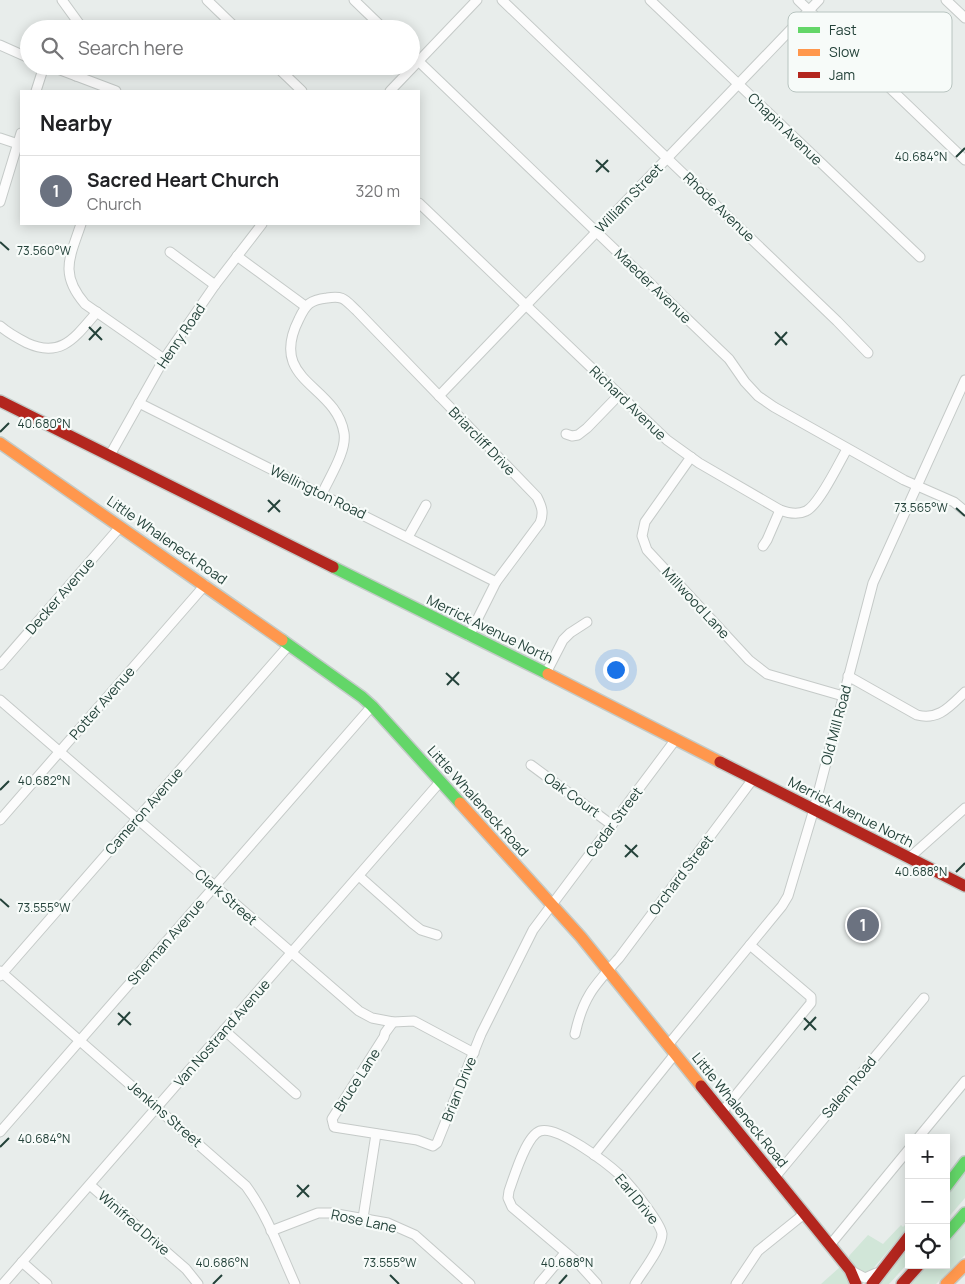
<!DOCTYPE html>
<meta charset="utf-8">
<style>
:root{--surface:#fff;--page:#f6f6f6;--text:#202124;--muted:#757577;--line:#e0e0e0;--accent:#111827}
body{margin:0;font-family:Manrope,sans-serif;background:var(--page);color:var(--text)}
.controls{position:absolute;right:15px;bottom:15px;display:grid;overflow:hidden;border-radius:0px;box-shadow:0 2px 12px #0003}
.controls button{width:45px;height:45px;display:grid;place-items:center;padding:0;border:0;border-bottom:1px solid var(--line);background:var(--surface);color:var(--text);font:25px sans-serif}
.you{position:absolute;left:615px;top:669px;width:18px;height:18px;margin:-12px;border:4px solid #fff;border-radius:50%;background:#1a73e8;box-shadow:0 0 0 8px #1a73e833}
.badge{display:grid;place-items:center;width:32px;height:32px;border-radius:50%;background:var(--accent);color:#fff;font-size:16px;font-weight:700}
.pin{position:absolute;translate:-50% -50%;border:2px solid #fff;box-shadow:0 1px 5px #0006}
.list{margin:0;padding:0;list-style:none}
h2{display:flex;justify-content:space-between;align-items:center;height:65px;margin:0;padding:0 20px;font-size:21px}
h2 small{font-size:16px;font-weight:400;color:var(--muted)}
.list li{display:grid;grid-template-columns:32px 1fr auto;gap:15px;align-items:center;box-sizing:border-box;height:70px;padding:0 20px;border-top:1px solid var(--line)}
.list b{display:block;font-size:19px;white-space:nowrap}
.list p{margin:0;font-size:16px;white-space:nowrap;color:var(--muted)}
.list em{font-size:16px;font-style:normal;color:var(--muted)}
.icon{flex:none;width:28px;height:28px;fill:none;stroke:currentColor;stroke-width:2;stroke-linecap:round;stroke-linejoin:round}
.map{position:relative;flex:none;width:965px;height:1284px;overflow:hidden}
.search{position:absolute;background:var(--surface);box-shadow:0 2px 12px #0003;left:20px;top:20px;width:400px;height:55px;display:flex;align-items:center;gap:12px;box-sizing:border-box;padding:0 18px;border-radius:28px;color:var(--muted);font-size:19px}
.panel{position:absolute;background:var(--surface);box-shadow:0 2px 12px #0003;left:20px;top:90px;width:400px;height:135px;border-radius:0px}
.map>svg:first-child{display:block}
.green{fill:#d1e6d8}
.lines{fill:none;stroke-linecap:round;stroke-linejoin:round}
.street-casing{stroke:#c5cac8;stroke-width:11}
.fast-casing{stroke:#c3cbc8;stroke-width:14}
.slow-casing{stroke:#c3cbc8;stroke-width:14}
.jam-casing{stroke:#c3cbc8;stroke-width:14}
.street{stroke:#fcfcfc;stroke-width:9}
.fast{stroke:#63d668;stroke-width:11}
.slow{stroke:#ff974d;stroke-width:11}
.jam{stroke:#b3261e;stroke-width:11}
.ticks{fill:none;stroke:#24423a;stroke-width:2}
.labels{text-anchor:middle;stroke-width:4.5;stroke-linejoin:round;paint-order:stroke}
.street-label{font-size:14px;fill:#24423a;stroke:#f7fbf9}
.key{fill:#f7fbf9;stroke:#b8c4c0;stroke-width:1}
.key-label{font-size:14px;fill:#24423a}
.ticks-label{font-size:12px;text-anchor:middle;fill:#24423a;stroke:#f7fbf9;stroke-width:4.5;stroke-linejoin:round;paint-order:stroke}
</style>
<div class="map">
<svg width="965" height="1284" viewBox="0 0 965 1284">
<rect width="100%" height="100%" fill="#e8edeb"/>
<!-- green -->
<g class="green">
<polygon points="965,1167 965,1198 946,1220 946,1191"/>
<polygon points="909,1221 909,1226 871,1271 865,1274 859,1274 849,1261 849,1256 868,1235 883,1244 901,1225 903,1227"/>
<polygon points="965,1224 965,1255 936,1284 911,1284 928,1265 946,1265 946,1245"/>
<polygon points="909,1241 909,1262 889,1284 876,1284"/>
<polygon points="840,1267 850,1280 852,1284 821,1284"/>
</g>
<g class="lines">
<defs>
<g id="street">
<polyline points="62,0 83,29"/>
<polyline points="207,0 237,29"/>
<polyline points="354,0 384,29"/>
<polyline points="502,0 837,321 868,353"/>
<polyline points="650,0 920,257"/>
<polyline points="798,0 965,160"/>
<polyline points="946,0 965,18"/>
<polyline points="0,45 29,58"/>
<polyline points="411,54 729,359 745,382 758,396 774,407 904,480 954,502 965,511"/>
<polyline points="50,66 116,91"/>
<polyline points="276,66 302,91"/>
<polyline points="76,76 81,66"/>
<polyline points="36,91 44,66"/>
<polyline points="390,91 477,0"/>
<polyline points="0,138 18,144"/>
<polyline points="0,202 21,133"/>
<path d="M 419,203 L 667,440 L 699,463 L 780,510 C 788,513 798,515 806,511 C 819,505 839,463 847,449"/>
<path d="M 81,224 C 70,257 59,274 85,304 L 164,359"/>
<polyline points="170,252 215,285"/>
<polyline points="237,256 305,306"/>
<path d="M 0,326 C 8,333 17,338 27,343 C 62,359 76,336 97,312"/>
<polyline points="439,396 819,0"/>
<polyline points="139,403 496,582"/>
<polyline points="566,434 572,436 578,435 587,428 619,395"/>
<polyline points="110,455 164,359 215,285 262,224"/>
<polyline points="691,457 645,522 642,536 647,550 749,660 767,674 843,696"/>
<path d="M 322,494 C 329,478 347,451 344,433 C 336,384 267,382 299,319 C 306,304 310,300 327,298 C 344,295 345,300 357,311 L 537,497 C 542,507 544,513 540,523 L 496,582 L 469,636"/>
<polyline points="408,537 426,505"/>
<polyline points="763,546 767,540 780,510"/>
<polyline points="0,665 120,527"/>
<polyline points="546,673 563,640 570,633 587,622"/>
<path d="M 848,676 L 917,715 C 939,721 951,705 965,692"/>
<polyline points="0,700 359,1011 372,1018 393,1022 414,1021 474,1053"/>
<polyline points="531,765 612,825"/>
<polyline points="0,820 205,585"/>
<polyline points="909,858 965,808"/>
<polyline points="359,876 412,923 421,930 437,935"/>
<path d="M 0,971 L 246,1186 C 268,1216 280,1251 295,1284"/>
<polyline points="0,976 289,645"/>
<polyline points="393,1022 385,1033 384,1037 332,1119 334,1127 417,1140 433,1146 437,1143 481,1034 533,930 676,739"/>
<polyline points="224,1030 296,1094"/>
<path d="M 575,1034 C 583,997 594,986 619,958 L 753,779"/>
<polyline points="668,1045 782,906 788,896 814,809 873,583 965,380"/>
<polyline points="722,1112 811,1003 811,997 750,945"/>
<polyline points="0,1132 372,706"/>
<polyline points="918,1138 965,1081"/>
<polyline points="594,1155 675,1054"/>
<polyline points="775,1177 924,998"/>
<polyline points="90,1185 171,1256 186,1269 198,1284"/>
<polyline points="363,1218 376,1134"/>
<polyline points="271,1231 318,1213 331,1213 388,1223 415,1235 470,1284"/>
<polyline points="830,1245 909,1149"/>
<polyline points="22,1262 47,1284"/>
<polyline points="850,1270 865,1278 876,1273"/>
<polyline points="3,1284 440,782"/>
<polyline points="539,1284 565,1253"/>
<path d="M 597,1284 L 577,1262 L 512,1207 L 508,1198 L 509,1191 C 514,1177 526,1136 540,1131 C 557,1125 607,1163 621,1176 C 630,1185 661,1223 662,1234 C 662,1248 642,1272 635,1284"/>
<polyline points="736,1284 758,1251 804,1214"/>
</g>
<g id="fast">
<polyline points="333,567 548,674"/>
<polyline points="282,640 362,697 372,706 460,803"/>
<polyline points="946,1187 965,1162"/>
<polyline points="946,1235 965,1213"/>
</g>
<g id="slow">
<polyline points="0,443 282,640"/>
<polyline points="548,674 720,762"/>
<polyline points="460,803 581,937 701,1086"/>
<polyline points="946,1284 965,1265"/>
</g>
<g id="jam">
<polyline points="0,401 333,567"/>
<polyline points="720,762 965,886"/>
<polyline points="701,1086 850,1270 856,1284"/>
<polyline points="872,1284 909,1236"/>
<polyline points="902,1284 919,1265"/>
</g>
</defs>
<!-- street casing -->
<use href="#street" class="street-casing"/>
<!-- fast casing -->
<use href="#fast" class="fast-casing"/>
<!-- slow casing -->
<use href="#slow" class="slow-casing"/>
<!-- jam casing -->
<use href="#jam" class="jam-casing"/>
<!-- street -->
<use href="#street" class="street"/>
<!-- fast -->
<use href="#fast" class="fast"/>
<!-- slow -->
<use href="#slow" class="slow"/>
<!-- jam -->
<use href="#jam" class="jam"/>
</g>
<!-- ticks -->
<path class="ticks" d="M 956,157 L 965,148M 596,160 L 609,172M 596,172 L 608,160M 0,242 L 9,250M 89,327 L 102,340M 775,332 L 787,345M 89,340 L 101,327M 775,345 L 787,332M 0,432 L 9,423M 268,500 L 280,512M 956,508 L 965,516M 268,512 L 280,500M 446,673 L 459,685M 447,685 L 459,672M 0,790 L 9,781M 625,845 L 638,857M 625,857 L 637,845M 956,872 L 965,863M 0,899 L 9,907M 118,1013 L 131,1025M 804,1018 L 816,1030M 118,1025 L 130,1012M 804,1030 L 816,1017M 0,1147 L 9,1138M 297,1185 L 309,1197M 297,1197 L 309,1185M 390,1275 L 399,1284M 213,1284 L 222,1275M 559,1284 L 567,1275"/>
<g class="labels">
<!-- street labels -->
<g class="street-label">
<text transform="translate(785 129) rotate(44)" y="5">Chapin Avenue</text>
<text transform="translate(629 198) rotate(-46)" y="5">William Street</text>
<text transform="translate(719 207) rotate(44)" y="5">Rhode Avenue</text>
<text transform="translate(653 286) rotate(44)" y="5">Maeder Avenue</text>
<text transform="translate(181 336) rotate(-56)" y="5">Henry Road</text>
<text transform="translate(628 403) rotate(44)" y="5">Richard Avenue</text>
<text transform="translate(482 441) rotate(46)" y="5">Briarcliff Drive</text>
<text transform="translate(318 492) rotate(26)" y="5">Wellington Road</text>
<text transform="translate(167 540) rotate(35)" y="5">Little Whaleneck Road</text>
<text transform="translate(60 596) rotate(-49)" y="5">Decker Avenue</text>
<text transform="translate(696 603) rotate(47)" y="5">Millwood Lane</text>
<text transform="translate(490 629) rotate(26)" y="5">Merrick Avenue North</text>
<text transform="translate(102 703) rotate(-49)" y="5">Potter Avenue</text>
<text transform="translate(836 725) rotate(-75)" y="5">Old Mill Road</text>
<text transform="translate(572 795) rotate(36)" y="5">Oak Court</text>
<text transform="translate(478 801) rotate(48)" y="5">Little Whaleneck Road</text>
<text transform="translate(144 811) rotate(-49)" y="5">Cameron Avenue</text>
<text transform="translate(851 812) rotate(27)" y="5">Merrick Avenue North</text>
<text transform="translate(614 822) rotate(-53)" y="5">Cedar Street</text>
<text transform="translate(681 875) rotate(-53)" y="5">Orchard Street</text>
<text transform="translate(226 897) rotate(41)" y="5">Clark Street</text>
<text transform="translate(166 942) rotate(-49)" y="5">Sherman Avenue</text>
<text transform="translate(222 1033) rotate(-49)" y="5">Van Nostrand Avenue</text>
<text transform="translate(357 1080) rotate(-57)" y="5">Bruce Lane</text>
<text transform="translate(849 1087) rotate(-50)" y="5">Salem Road</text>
<text transform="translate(459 1089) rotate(-68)" y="5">Brian Drive</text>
<text transform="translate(740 1110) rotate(51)" y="5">Little Whaleneck Road</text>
<text transform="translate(165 1114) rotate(41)" y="5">Jenkins Street</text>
<text transform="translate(637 1199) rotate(51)" y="5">Earl Drive</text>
<text transform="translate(364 1221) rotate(12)" y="5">Rose Lane</text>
<text transform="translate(134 1223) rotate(41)" y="5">Winifred Drive</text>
</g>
</g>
<!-- legend -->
<rect x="788" y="12" width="164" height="80" rx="8" class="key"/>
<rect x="798" y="27" width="22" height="6" fill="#63d668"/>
<rect x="798" y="49" width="22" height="7" fill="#ff974d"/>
<rect x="798" y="72" width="22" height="6" fill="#b3261e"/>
<g class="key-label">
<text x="829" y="35">Fast</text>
<text x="829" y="57">Slow</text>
<text x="829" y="80">Jam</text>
</g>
<g class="ticks-label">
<text x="921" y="161">40.684°N</text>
<text x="44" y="255">73.560°W</text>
<text x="44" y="428">40.680°N</text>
<text x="921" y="512">73.565°W</text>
<text x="44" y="785">40.682°N</text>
<text x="921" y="876">40.688°N</text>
<text x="44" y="912">73.555°W</text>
<text x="44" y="1143">40.684°N</text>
<text x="222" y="1267">40.686°N</text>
<text x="567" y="1267">40.688°N</text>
<text x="390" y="1267">73.555°W</text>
</g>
</svg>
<div class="controls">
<button>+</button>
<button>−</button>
<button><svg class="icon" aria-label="locate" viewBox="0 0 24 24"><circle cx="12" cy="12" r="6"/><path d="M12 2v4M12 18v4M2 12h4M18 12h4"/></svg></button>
</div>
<div class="you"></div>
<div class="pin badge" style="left:863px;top:925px;background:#6b7280">1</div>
<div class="search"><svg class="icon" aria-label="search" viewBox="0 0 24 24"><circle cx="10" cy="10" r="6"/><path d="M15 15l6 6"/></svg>Search here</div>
<section class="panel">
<h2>Nearby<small></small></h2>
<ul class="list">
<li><span class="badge" style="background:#6b7280">1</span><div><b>Sacred Heart Church</b><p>Church</p></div><em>320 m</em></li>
</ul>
</section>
</div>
